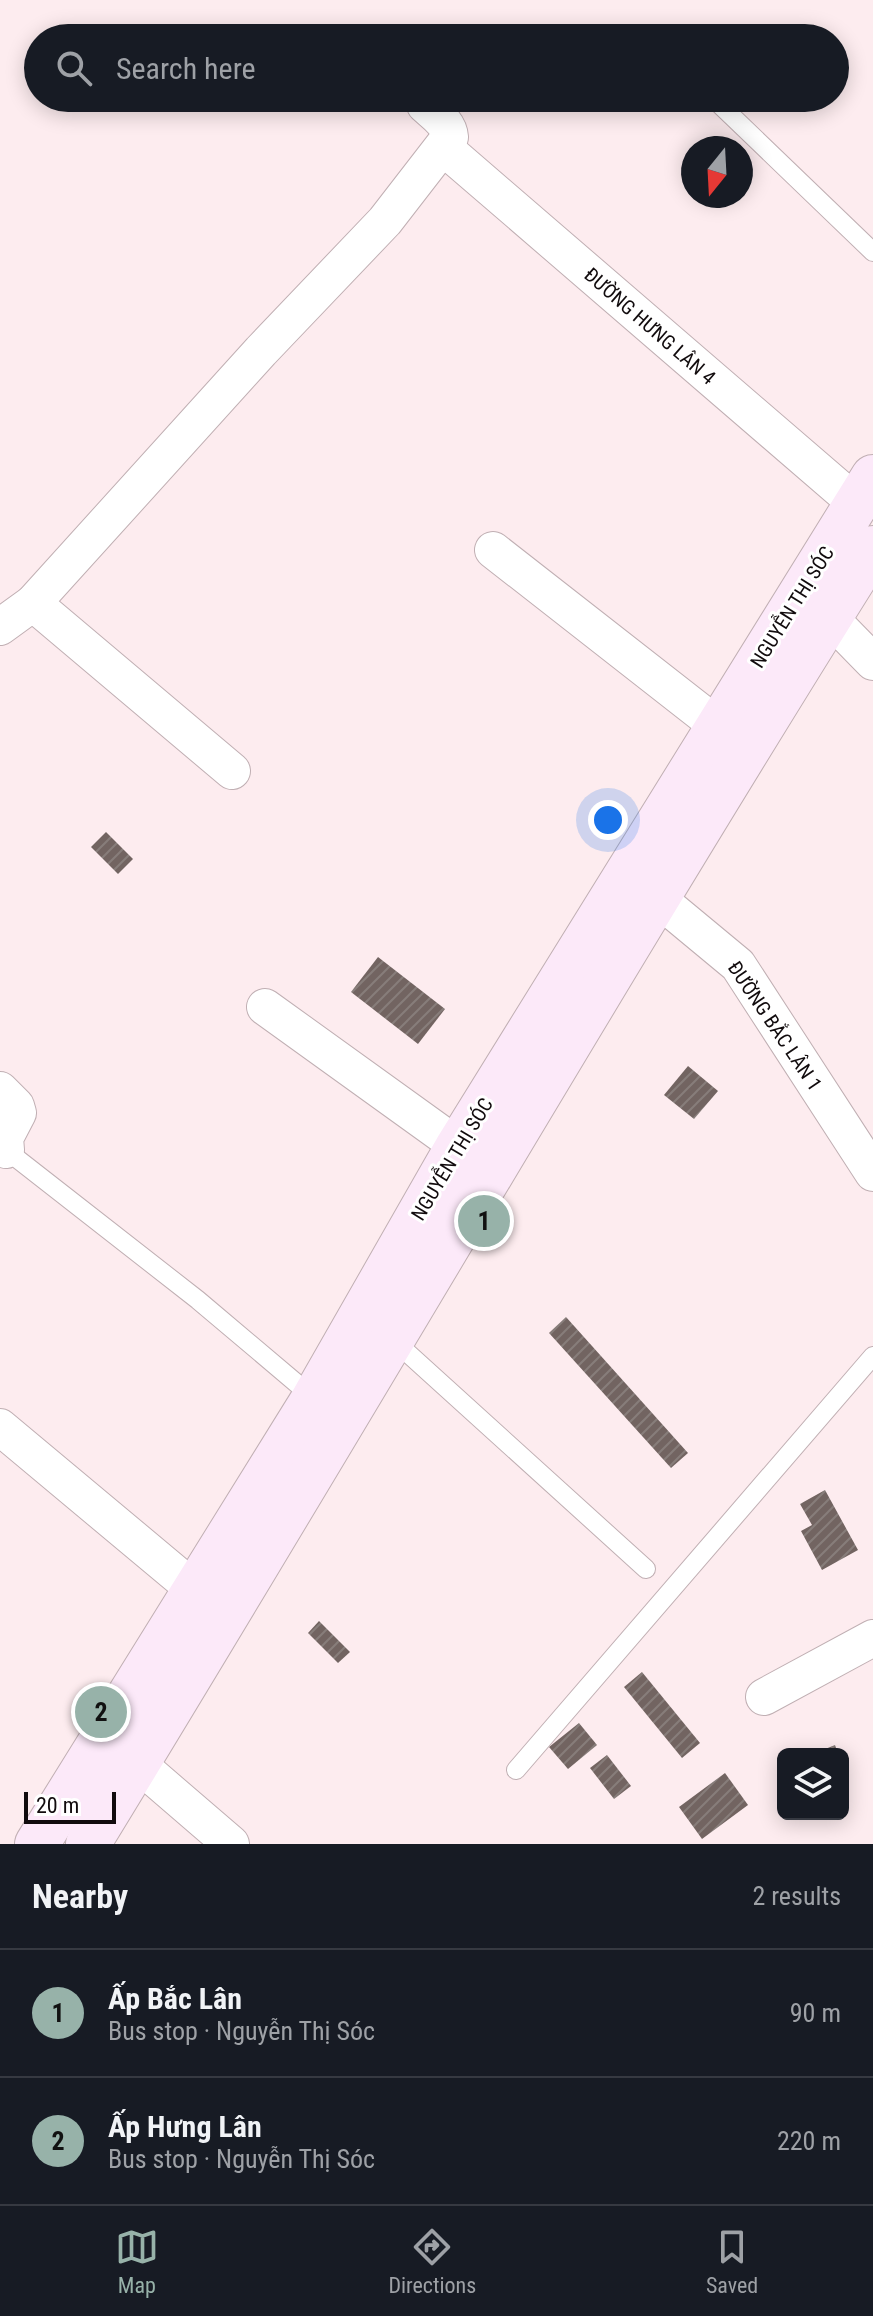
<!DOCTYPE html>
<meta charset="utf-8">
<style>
:root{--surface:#171b24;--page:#242831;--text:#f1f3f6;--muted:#9ea1a6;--line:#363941;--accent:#97b2a9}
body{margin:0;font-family:"Roboto Condensed",sans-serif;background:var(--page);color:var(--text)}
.controls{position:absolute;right:24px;bottom:24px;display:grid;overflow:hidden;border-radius:12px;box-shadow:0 4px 20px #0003}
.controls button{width:72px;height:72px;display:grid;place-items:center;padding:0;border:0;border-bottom:2px solid var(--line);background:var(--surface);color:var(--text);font:40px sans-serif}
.compass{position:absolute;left:681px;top:136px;width:72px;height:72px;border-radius:50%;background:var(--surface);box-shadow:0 4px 20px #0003;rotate:198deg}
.scale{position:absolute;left:24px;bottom:20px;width:92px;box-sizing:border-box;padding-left:8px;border:4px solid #110b0d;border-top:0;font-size:22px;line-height:28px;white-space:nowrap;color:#110b0d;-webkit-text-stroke:6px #fff;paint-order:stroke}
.you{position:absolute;left:608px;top:820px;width:28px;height:28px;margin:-20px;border:6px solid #fff;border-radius:50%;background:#1a73e8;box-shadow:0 0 0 12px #1a73e833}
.badge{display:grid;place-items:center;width:52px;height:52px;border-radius:50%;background:var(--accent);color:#111;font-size:26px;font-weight:700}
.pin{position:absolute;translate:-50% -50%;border:4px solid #fff;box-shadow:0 2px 8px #0006}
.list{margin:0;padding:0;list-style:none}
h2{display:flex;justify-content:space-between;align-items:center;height:104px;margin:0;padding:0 32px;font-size:34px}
h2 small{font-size:26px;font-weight:400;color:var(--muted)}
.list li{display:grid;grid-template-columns:52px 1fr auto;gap:24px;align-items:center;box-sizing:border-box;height:128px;padding:0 32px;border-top:2px solid var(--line)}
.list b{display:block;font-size:30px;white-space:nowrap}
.list p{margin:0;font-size:26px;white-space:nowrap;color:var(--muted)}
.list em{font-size:26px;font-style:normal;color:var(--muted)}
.icon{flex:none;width:44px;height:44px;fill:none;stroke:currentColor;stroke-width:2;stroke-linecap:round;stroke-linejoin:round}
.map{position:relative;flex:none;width:873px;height:1844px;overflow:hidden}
.search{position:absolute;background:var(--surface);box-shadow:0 4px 20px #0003;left:24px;right:24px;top:24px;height:88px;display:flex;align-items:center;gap:20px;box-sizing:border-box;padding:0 28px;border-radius:44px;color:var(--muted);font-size:30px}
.sheet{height:360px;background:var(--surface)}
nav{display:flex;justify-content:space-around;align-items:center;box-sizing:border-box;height:112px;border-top:2px solid var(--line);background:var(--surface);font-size:22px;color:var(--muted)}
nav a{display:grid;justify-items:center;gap:4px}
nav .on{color:var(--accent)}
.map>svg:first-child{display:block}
.building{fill:url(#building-hatch)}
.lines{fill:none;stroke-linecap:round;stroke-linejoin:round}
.lane-casing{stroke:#c0afb3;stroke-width:20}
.street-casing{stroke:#c0afb3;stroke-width:38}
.secondary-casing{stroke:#c0afb3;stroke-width:46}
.lane{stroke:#fff;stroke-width:18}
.street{stroke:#fff;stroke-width:36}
.secondary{stroke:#fce9f9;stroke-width:44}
.labels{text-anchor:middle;stroke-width:6;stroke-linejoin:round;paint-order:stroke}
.street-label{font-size:20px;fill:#110b0d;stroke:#fff}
</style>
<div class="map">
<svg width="873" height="1844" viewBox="0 0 873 1844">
<defs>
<pattern id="building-hatch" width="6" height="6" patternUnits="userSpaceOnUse" patternTransform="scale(2)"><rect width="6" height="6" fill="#726461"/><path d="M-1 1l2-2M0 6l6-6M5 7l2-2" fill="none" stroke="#877d7a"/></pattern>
</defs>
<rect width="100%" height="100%" fill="#fdecef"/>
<!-- building -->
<g class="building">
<polygon points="106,832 133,859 118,874 91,847"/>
<polygon points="378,957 445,1009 418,1044 351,992"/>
<polygon points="688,1066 718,1091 694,1119 664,1095"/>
<polygon points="566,1317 688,1453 671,1468 549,1333"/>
<polygon points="825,1490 858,1550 822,1570 801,1531 812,1525 800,1504"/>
<polygon points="319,1621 350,1652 338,1663 308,1633"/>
<polygon points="642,1672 700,1743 682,1758 624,1687"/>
<polygon points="579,1723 597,1745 568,1769 549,1747"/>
<polygon points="835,1745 838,1754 813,1754"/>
<polygon points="607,1755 631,1786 614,1799 590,1768"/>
<polygon points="725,1773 748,1805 702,1839 679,1807"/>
</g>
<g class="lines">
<defs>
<g id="lane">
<polyline points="713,98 873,252"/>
<polyline points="2,1155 6,1150 198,1300 314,1398"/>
<polyline points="390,1337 646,1569"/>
<polyline points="516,1770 873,1356"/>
</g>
<g id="street">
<polyline points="443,147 857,504"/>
<polyline points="493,550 718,726"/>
<path d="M 33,603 L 261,351 L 385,221 L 450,137 C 449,123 436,115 425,105"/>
<polyline points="830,618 873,662"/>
<polyline points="0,627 33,603 232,771"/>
<polyline points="656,897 738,965 873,1173"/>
<polyline points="265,1007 458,1146"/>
<polyline points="0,1090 16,1106 18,1113 5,1138 6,1150"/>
<polyline points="0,1427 195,1590"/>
<polyline points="764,1697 873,1638"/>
<polyline points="137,1763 231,1844"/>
</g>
<g id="secondary">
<polyline points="37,1844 314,1398 458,1146 873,477"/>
<path d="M 88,1844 C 352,1413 604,976 873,548"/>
</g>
</defs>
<!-- lane casing -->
<use href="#lane" class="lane-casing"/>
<!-- street casing -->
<use href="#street" class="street-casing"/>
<!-- secondary casing -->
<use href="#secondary" class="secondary-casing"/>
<!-- lane -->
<use href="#lane" class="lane"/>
<!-- street -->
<use href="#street" class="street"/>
<!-- secondary -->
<use href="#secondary" class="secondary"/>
</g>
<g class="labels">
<!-- street labels -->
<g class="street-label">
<text transform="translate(650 326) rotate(41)" y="7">ĐƯỜNG HƯNG LÂN 4</text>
<text transform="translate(792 607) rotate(-58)" y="7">NGUYỄN THỊ SÓC</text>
<text transform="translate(775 1026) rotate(56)" y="7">ĐƯỜNG BẮC LÂN 1</text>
<text transform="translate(452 1159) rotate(-59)" y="7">NGUYỄN THỊ SÓC</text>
</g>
</g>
</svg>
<div class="controls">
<button><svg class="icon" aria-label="layers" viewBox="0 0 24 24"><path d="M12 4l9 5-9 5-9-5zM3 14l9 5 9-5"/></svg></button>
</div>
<svg class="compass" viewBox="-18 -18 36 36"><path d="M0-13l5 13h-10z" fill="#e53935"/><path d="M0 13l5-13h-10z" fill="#9ea1a6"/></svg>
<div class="scale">20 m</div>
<div class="you"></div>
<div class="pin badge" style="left:484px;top:1221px">1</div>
<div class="pin badge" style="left:101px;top:1712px">2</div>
<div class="search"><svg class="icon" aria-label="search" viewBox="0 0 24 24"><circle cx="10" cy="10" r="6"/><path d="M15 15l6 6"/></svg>Search here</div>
</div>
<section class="sheet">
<h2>Nearby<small>2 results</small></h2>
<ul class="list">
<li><span class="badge">1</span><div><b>Ấp Bắc Lân</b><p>Bus stop · Nguyễn Thị Sóc</p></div><em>90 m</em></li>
<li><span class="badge">2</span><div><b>Ấp Hưng Lân</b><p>Bus stop · Nguyễn Thị Sóc</p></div><em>220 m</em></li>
</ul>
</section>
<nav>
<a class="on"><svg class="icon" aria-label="map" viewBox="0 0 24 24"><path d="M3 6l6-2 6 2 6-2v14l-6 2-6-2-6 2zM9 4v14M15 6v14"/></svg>Map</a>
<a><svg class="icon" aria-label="directions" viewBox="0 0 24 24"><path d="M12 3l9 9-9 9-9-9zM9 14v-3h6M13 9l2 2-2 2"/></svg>Directions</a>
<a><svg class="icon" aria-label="saved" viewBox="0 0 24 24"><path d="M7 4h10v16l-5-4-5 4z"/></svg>Saved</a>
</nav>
